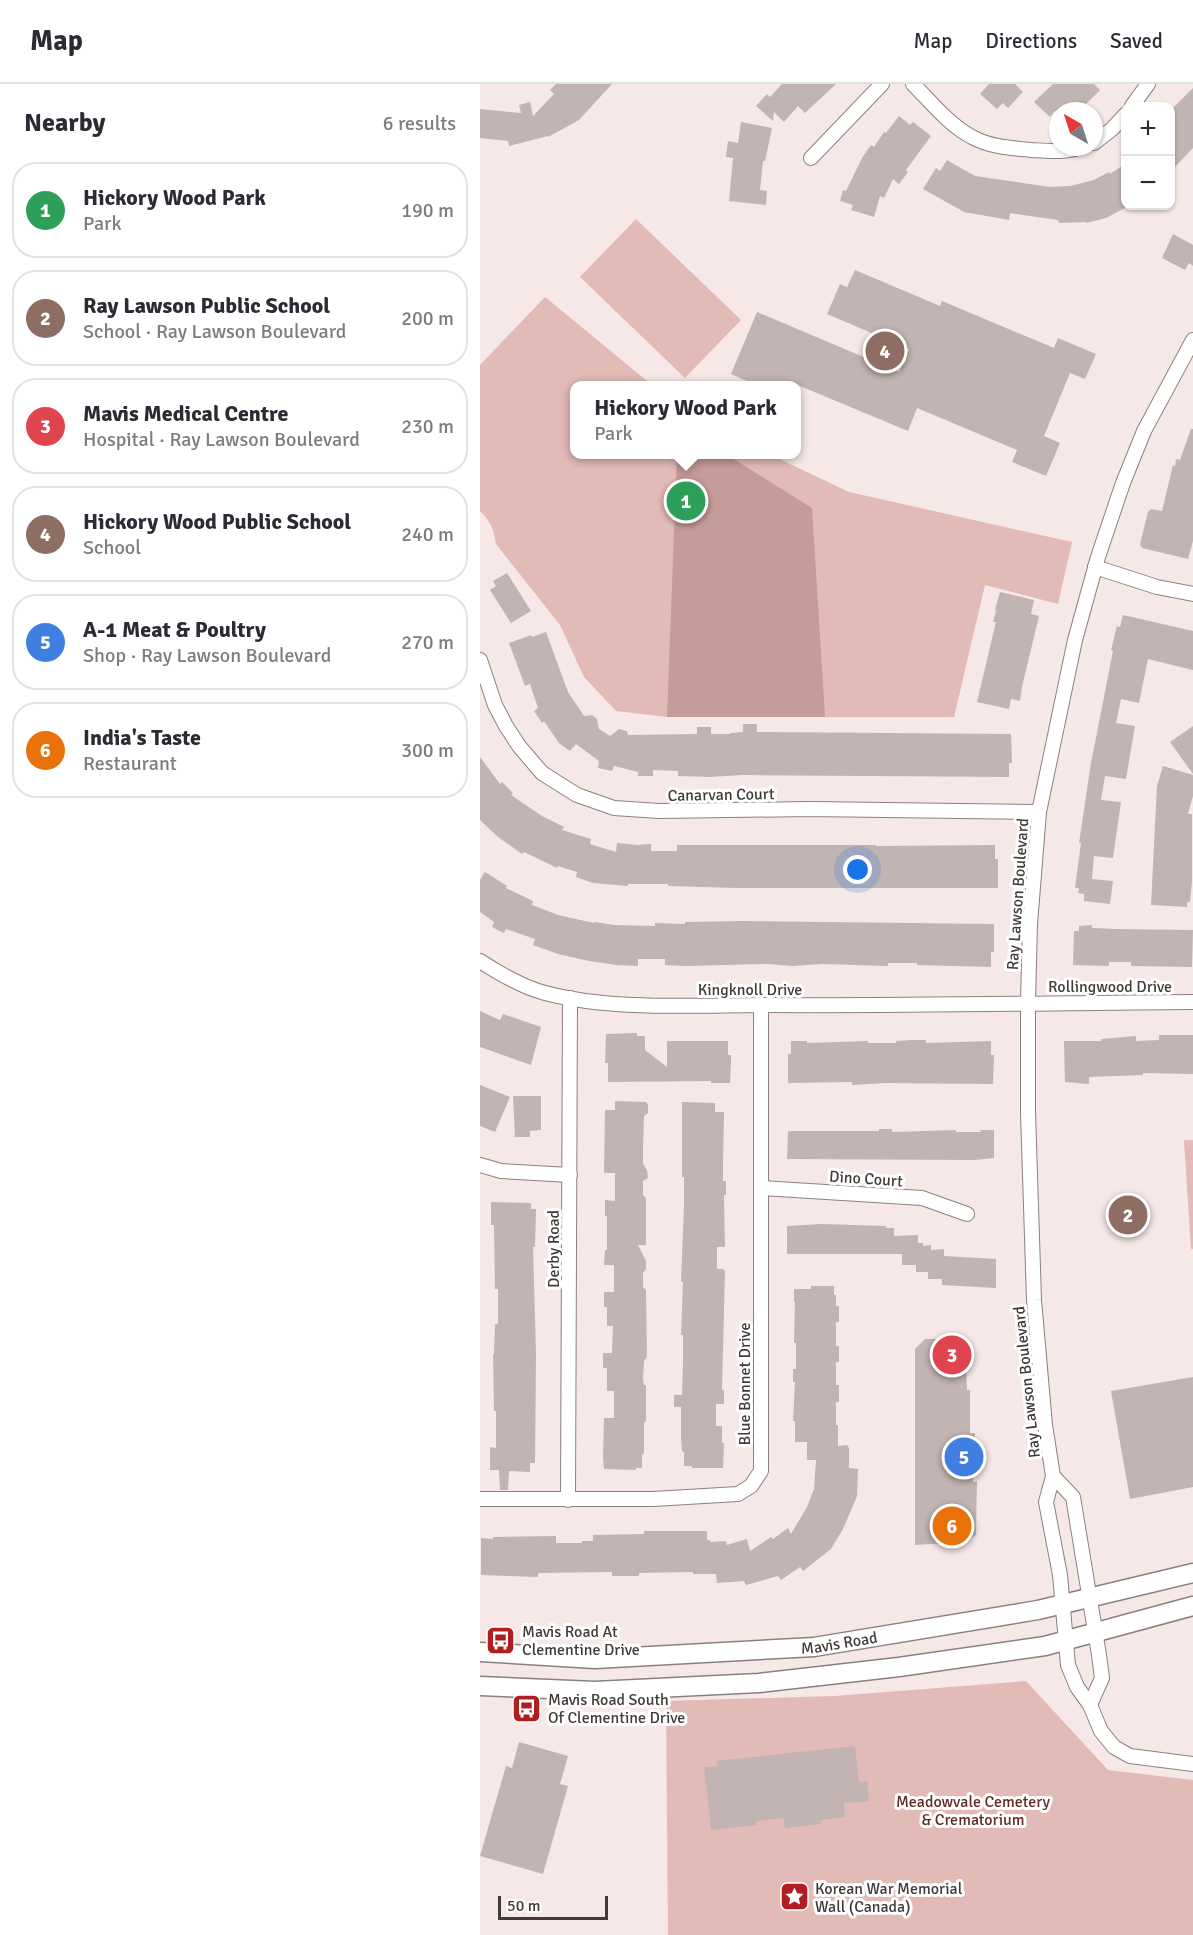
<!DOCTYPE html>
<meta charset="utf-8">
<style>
:root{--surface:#fff;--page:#f2f2f3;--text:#2b2b33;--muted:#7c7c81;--line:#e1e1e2;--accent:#2563eb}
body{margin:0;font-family:Signika,sans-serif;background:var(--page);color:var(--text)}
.controls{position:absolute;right:18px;top:18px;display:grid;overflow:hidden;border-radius:12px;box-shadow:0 2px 4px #0004}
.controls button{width:54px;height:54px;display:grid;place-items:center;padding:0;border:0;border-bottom:2px solid var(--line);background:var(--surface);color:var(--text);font:30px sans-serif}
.compass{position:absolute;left:569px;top:18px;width:54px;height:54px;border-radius:50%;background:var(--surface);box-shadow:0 2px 4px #0004;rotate:321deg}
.scale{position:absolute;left:18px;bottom:15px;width:110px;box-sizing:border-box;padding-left:6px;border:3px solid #403b3a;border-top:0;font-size:16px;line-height:21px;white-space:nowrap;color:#403b3a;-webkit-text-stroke:4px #fff;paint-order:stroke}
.you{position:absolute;left:378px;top:786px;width:21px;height:21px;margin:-15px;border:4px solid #fff;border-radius:50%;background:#1a73e8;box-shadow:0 0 0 9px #1a73e833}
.badge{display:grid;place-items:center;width:39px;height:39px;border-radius:50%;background:var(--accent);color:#fff;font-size:20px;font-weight:700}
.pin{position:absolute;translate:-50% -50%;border:3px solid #fff;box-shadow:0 2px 6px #0006}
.popup{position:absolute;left:90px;top:297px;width:231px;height:78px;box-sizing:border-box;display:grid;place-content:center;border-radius:12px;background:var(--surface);filter:drop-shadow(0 2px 4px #0005);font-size:20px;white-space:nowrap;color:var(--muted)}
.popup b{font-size:22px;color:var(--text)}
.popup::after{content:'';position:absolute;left:50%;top:100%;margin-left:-12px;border:12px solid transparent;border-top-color:var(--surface)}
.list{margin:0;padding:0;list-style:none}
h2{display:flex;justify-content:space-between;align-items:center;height:78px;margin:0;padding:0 24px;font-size:26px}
h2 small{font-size:20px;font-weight:400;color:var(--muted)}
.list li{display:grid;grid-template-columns:39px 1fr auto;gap:18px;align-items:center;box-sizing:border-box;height:96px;margin:0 12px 12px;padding:0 12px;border:2px solid var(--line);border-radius:24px}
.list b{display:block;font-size:22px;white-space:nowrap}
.list p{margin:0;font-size:20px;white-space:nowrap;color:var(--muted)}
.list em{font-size:20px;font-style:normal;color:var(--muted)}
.map{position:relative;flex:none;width:713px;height:1851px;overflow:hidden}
header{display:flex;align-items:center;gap:36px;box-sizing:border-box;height:84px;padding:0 30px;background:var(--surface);border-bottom:2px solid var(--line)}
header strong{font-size:28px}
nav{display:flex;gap:33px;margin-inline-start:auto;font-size:21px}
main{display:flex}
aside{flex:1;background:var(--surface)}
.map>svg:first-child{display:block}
.green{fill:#e2bab6}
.forest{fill:#c59c97}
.building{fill:#c1b4b2}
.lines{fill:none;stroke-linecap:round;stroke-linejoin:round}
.minor-casing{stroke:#8c807e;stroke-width:16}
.major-casing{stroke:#8c807e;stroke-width:21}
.minor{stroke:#fff;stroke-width:14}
.major{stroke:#fff;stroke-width:18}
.labels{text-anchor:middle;stroke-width:6;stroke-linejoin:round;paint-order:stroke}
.street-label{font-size:16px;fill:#403b3a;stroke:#fff}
.poi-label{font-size:16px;fill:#403b3a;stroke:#fff;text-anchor:start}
.park-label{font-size:16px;fill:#602a26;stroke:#fff}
</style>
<header>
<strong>Map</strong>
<nav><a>Map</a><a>Directions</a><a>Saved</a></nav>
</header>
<main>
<aside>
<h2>Nearby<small>6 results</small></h2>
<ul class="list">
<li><span class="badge" style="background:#2e9e5b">1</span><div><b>Hickory Wood Park</b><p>Park</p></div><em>190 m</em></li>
<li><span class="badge" style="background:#8d6e63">2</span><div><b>Ray Lawson Public School</b><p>School · Ray Lawson Boulevard</p></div><em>200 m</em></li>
<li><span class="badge" style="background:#e0444e">3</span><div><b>Mavis Medical Centre</b><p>Hospital · Ray Lawson Boulevard</p></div><em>230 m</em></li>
<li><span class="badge" style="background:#8d6e63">4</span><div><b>Hickory Wood Public School</b><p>School</p></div><em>240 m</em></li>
<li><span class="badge" style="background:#3f7fe0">5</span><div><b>A-1 Meat &amp; Poultry</b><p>Shop · Ray Lawson Boulevard</p></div><em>270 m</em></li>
<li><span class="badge" style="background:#e8710a">6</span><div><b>India's Taste</b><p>Restaurant</p></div><em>300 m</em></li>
</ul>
</aside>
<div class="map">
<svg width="713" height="1851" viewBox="0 0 713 1851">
<rect width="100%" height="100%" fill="#f6e8e6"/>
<!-- green -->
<g class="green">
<polygon points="156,135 261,236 205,294 100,193"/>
<path d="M 65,213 L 172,301 L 95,302 L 95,370 L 291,371 L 369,408 L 592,458 L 578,520 L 505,501 L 474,633 L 187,633 L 136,627 L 104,593 L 80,541 L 16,460 C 14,446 10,436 0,427 L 0,281 Z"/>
<polygon points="704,1056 713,1056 713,1165 711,1165"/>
<polygon points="546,1597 628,1686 713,1696 713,1851 188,1851 186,1617 355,1612"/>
</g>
<!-- forest -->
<polygon class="forest" points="197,371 247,371 332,424 345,633 187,633"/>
<!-- building -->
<g class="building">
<polygon points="76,0 132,0 99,36 68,53 68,52 29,62 28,57 0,54 0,25 41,29 39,21 50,18 53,32 74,10 70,6"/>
<polygon points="302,0 356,0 325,29 318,22 304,38 294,28 293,37 276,22 287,10 290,13"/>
<polygon points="509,0 535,0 543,8 528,24 523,19 517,25 500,10"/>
<polygon points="573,0 614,0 620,6 599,27 575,27 570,33 554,18"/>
<polygon points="713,4 713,64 690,88 690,27"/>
<polygon points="419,32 430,41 433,38 451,52 426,86 428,88 419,100 413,95 404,114 400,112 394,133 371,126 373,121 360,117 363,106 366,107 382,74 391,61 394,63 404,48 406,49"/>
<polygon points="261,38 292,44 285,77 283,77 280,106 287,107 286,121 249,117 253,74 246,73 248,57 258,59"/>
<polygon points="467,76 495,92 570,103 590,102 614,96 629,88 630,90 645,80 645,124 626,134 606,139 606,138 579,139 578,136 530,129 529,136 484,128 443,105 456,84 460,87"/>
<polygon points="693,150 713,161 713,182 709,179 705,186 682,174"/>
<polygon points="375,186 460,222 462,217 574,264 578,254 616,270 605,295 590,289 564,352 580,359 566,392 532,378 537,366 437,324 428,347 308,297 306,302 278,302 251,290 277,228 419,288 429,265 347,230 360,200 367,203"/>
<polygon points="711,345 713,345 713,457 708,475 662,464 660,460 668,428 671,425 682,427 693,381 695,382 696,375 700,376"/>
<polygon points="27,489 51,527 31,539 10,506 16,502 13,497"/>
<polygon points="520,508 554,516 551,530 559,532 542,603 540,617 531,615 529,625 497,618 516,538 513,538 516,527 515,526"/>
<polygon points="643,531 713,547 713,586 668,575 659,619 641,615 636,639 655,642 646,695 625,692 621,716 641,718 633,774 614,772 612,795 633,797 630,820 604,817 604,810 598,809 599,804 595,804 601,759 599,759 611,679 633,567 631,566 637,542 640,543"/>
<polygon points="66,548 88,608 104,632 112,631 117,635 119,645 130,652 139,645 147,647 148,651 217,650 217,643 231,643 231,650 250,650 251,649 263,648 263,640 277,640 277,648 531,650 532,679 529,679 529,693 262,691 229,693 198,692 198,687 173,686 173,692 158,692 158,688 134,682 132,687 118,684 119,677 96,660 90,667 79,659 64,637 62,639 54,627 58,624 50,600 45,602 29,559 51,551 52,553"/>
<polygon points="713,642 713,690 690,658"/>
<polygon points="0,673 20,700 22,698 33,709 31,711 62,732 84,743 82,746 111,755 110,760 136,768 137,759 157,761 171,760 171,767 197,767 197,761 396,761 396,762 515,761 515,775 518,775 518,804 257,804 188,802 188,800 148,800 148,802 113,799 96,793 97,788 78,782 77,784 44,768 42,770 18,753 0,736"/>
<polygon points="683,682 713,691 713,712 708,730 712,730 712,797 710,818 707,818 707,823 671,821 677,702"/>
<polygon points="5,788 27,802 26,804 53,817 52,821 78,831 114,839 114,838 135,841 175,842 175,839 205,840 205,838 263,837 514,840 514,868 511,868 511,883 437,881 437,879 408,879 408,882 342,880 313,882 288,880 206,882 185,881 185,875 158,875 158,882 136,881 109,877 78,870 53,861 55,855 26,845 24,849 12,843 14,838 0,828 0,796"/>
<polygon points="612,841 612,844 637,845 713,846 712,883 651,882 651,878 629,878 629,882 593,881 594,847 599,847 599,842"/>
<polygon points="0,927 20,936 23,930 61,943 51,981 0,963"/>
<polygon points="157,949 157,952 165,952 165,966 187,983 187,957 248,957 248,971 251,971 251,979 250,999 231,999 231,997 128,998 128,979 125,979 126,950"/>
<polygon points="679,951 713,951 713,990 663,989 663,991 609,993 609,1000 585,998 584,957 621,957 621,955 656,952 656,957 679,956"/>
<polygon points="433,956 446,956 446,959 511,957 511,971 514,971 513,1000 405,999 372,1001 372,998 308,999 308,970 311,970 311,957 327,957 327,959 388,957 388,959 416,959 416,957"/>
<polygon points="0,1001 30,1013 15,1048 0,1042"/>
<polygon points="33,1012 61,1012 61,1046 50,1047 50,1053 35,1053"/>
<polygon points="135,1017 166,1018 168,1021 168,1029 164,1032 163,1063 163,1080 167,1086 168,1094 163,1097 163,1111 166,1114 166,1161 158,1161 166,1177 166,1185 163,1189 163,1203 166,1206 167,1273 164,1277 163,1294 164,1301 166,1301 166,1337 164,1339 164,1369 162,1371 162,1384 156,1384 156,1386 124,1385 123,1372 124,1334 134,1334 134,1307 127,1307 127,1284 123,1284 123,1269 132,1269 133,1242 127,1242 127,1223 124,1223 124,1208 134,1208 134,1181 124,1181 125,1166 127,1166 127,1132 125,1132 125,1116 135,1117 135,1089 124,1089 125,1026 135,1026"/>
<polygon points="202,1018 235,1019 235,1028 244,1028 243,1081 243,1097 246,1097 246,1111 244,1111 245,1163 237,1163 237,1185 243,1185 245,1187 242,1306 244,1306 244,1320 236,1320 236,1342 242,1342 242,1359 244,1359 243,1384 212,1384 212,1382 204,1382 204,1368 202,1367 201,1355 201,1323 194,1323 194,1311 202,1311 203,1280 203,1251 201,1251 203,1198 201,1198 204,1120 204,1093 202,1093"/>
<polygon points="399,1045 412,1045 412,1048 476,1046 476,1048 501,1048 500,1046 514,1046 514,1074 495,1076 307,1075 308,1047 399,1047"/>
<polygon points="11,1118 51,1119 51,1125 56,1125 55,1163 53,1163 56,1270 55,1379 50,1379 50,1388 29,1387 28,1406 20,1406 19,1386 10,1386 10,1363 16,1364 16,1327 14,1327 13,1270 14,1270 15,1240 18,1240 18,1205 15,1205 14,1141 11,1141"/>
<polygon points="341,1140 406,1142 406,1144 414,1144 414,1152 438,1151 438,1159 443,1159 443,1162 451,1161 451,1166 464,1165 464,1172 516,1175 516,1204 462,1201 462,1195 448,1195 448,1188 436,1188 436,1181 422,1181 422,1170 307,1170 307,1142"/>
<polygon points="331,1202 354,1202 354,1211 356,1211 356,1222 359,1222 359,1238 356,1238 356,1262 359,1262 359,1278 356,1278 356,1301 359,1301 359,1318 356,1318 356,1341 358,1341 358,1362 367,1361 369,1364 369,1384 378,1385 377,1412 363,1445 351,1465 323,1487 320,1483 301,1496 298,1492 266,1501 264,1497 237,1499 236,1490 213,1490 213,1488 159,1489 159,1492 132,1492 132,1488 58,1489 58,1493 1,1491 1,1454 13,1455 13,1453 76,1452 76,1459 102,1459 102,1457 113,1457 113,1451 164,1450 164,1447 227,1447 227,1456 230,1456 230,1458 246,1457 247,1461 267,1455 270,1467 291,1453 293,1455 308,1444 311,1450 327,1423 334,1405 336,1376 327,1376 327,1358 315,1358 315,1337 313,1337 315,1298 313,1298 313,1285 316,1285 316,1259 314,1259 315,1218 314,1218 314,1205 331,1205"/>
<polygon points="445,1255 485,1255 487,1306 490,1306 490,1349 495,1349 493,1398 497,1397 496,1451 486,1458 435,1461 435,1265"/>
<polygon points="713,1293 713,1403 650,1415 631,1307"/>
<polygon points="39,1658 88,1672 80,1700 88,1702 63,1790 0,1772 26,1682 32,1684"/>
<polygon points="375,1662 379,1698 387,1697 389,1717 364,1719 365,1733 340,1736 341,1740 305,1744 304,1734 276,1737 276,1741 231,1746 224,1683 237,1682 237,1677"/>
</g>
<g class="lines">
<defs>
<g id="minor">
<path d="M 433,0 C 451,18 469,41 492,53 C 510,63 531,64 551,66 C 568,67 585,69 602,63"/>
<polyline points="652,22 668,0"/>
<polyline points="614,59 632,45 646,30"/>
<polyline points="331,74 402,0"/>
<polyline points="713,256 664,347 643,399 618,473 595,556 559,728 550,840 548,919 548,1028 554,1216 565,1341 573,1392 566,1418 580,1491 588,1581 597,1603 610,1621 621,1647 634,1663 650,1672 713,1680"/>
<polyline points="615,483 677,503 713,510"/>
<polyline points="0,576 15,621 26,642 39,662 62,689 97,711 134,724 179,727 329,725 559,728"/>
<path d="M 0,877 C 20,890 42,903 65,909 C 133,927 216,921 286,921 C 429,922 571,919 713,918"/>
<polyline points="0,1081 21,1087 90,1091"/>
<polyline points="281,1104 442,1114 487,1130"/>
<polyline points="573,1392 593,1413 619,1571 622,1594 610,1621"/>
<polyline points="0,1415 173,1415 258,1410 271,1402 281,1387 281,921"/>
<polyline points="88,1416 90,914"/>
</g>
<g id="major">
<path id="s1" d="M 0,1568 L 115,1575 L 334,1563 L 558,1526 L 713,1489"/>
<polyline points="0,1602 115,1607 279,1599 419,1583 565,1562 713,1522"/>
</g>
</defs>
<!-- minor casing -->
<use href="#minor" class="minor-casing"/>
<!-- major casing -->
<use href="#major" class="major-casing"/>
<!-- minor -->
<use href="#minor" class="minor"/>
<!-- major -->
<use href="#major" class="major"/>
</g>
<!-- icons -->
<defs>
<symbol id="bus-square" viewBox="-11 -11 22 22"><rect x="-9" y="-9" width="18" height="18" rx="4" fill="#b01e22" stroke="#fff"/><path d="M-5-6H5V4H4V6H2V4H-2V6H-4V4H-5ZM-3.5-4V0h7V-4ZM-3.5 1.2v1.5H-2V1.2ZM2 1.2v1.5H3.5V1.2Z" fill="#fff"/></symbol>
<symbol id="sight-square" viewBox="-11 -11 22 22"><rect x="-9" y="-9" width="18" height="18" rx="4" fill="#b01e22" stroke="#fff"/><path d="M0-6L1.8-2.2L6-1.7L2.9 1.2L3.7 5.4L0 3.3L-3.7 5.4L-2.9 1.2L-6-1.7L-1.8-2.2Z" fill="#fff"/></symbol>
</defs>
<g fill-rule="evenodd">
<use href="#bus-square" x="4" y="1540" width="33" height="33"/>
<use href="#bus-square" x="30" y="1608" width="33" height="33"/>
<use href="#sight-square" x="298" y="1796" width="33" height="33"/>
</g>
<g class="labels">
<!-- street labels -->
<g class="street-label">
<text transform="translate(241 710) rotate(-1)" y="6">Canarvan Court</text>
<text transform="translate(537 810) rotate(-86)" y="6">Ray Lawson Boulevard</text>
<text x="630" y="908">Rollingwood Drive</text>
<text x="270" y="911">Kingknoll Drive</text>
<text transform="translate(386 1094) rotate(4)" y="6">Dino Court</text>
<text transform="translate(73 1165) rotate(-90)" y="6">Derby Road</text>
<text transform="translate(546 1298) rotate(-96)" y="6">Ray Lawson Boulevard</text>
<text transform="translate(264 1300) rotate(-90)" y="6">Blue Bonnet Drive</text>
<text dy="6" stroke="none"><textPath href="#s1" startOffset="360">Mavis Road</textPath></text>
</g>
<!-- poi labels -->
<g class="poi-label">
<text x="42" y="1553">Mavis Road At<tspan x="42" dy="18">Clementine Drive</tspan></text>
<text x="68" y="1621">Mavis Road South<tspan x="68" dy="18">Of Clementine Drive</tspan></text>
<text x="335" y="1810">Korean War Memorial<tspan x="335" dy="18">Wall (Canada)</tspan></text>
</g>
<!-- park labels -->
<g class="park-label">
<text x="493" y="1723">Meadowvale Cemetery<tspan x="493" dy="18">&amp; Crematorium</tspan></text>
</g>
</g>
</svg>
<div class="controls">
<button>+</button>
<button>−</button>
</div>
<svg class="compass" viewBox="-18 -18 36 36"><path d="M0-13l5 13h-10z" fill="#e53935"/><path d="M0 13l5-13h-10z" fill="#7c7c81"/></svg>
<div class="scale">50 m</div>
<div class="you"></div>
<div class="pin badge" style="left:206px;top:417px;background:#2e9e5b">1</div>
<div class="popup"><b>Hickory Wood Park</b>Park</div>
<div class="pin badge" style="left:648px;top:1131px;background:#8d6e63">2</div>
<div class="pin badge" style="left:472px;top:1271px;background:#e0444e">3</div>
<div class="pin badge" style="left:405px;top:267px;background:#8d6e63">4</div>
<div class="pin badge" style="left:484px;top:1373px;background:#3f7fe0">5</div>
<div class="pin badge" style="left:472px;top:1442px;background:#e8710a">6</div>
</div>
</main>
